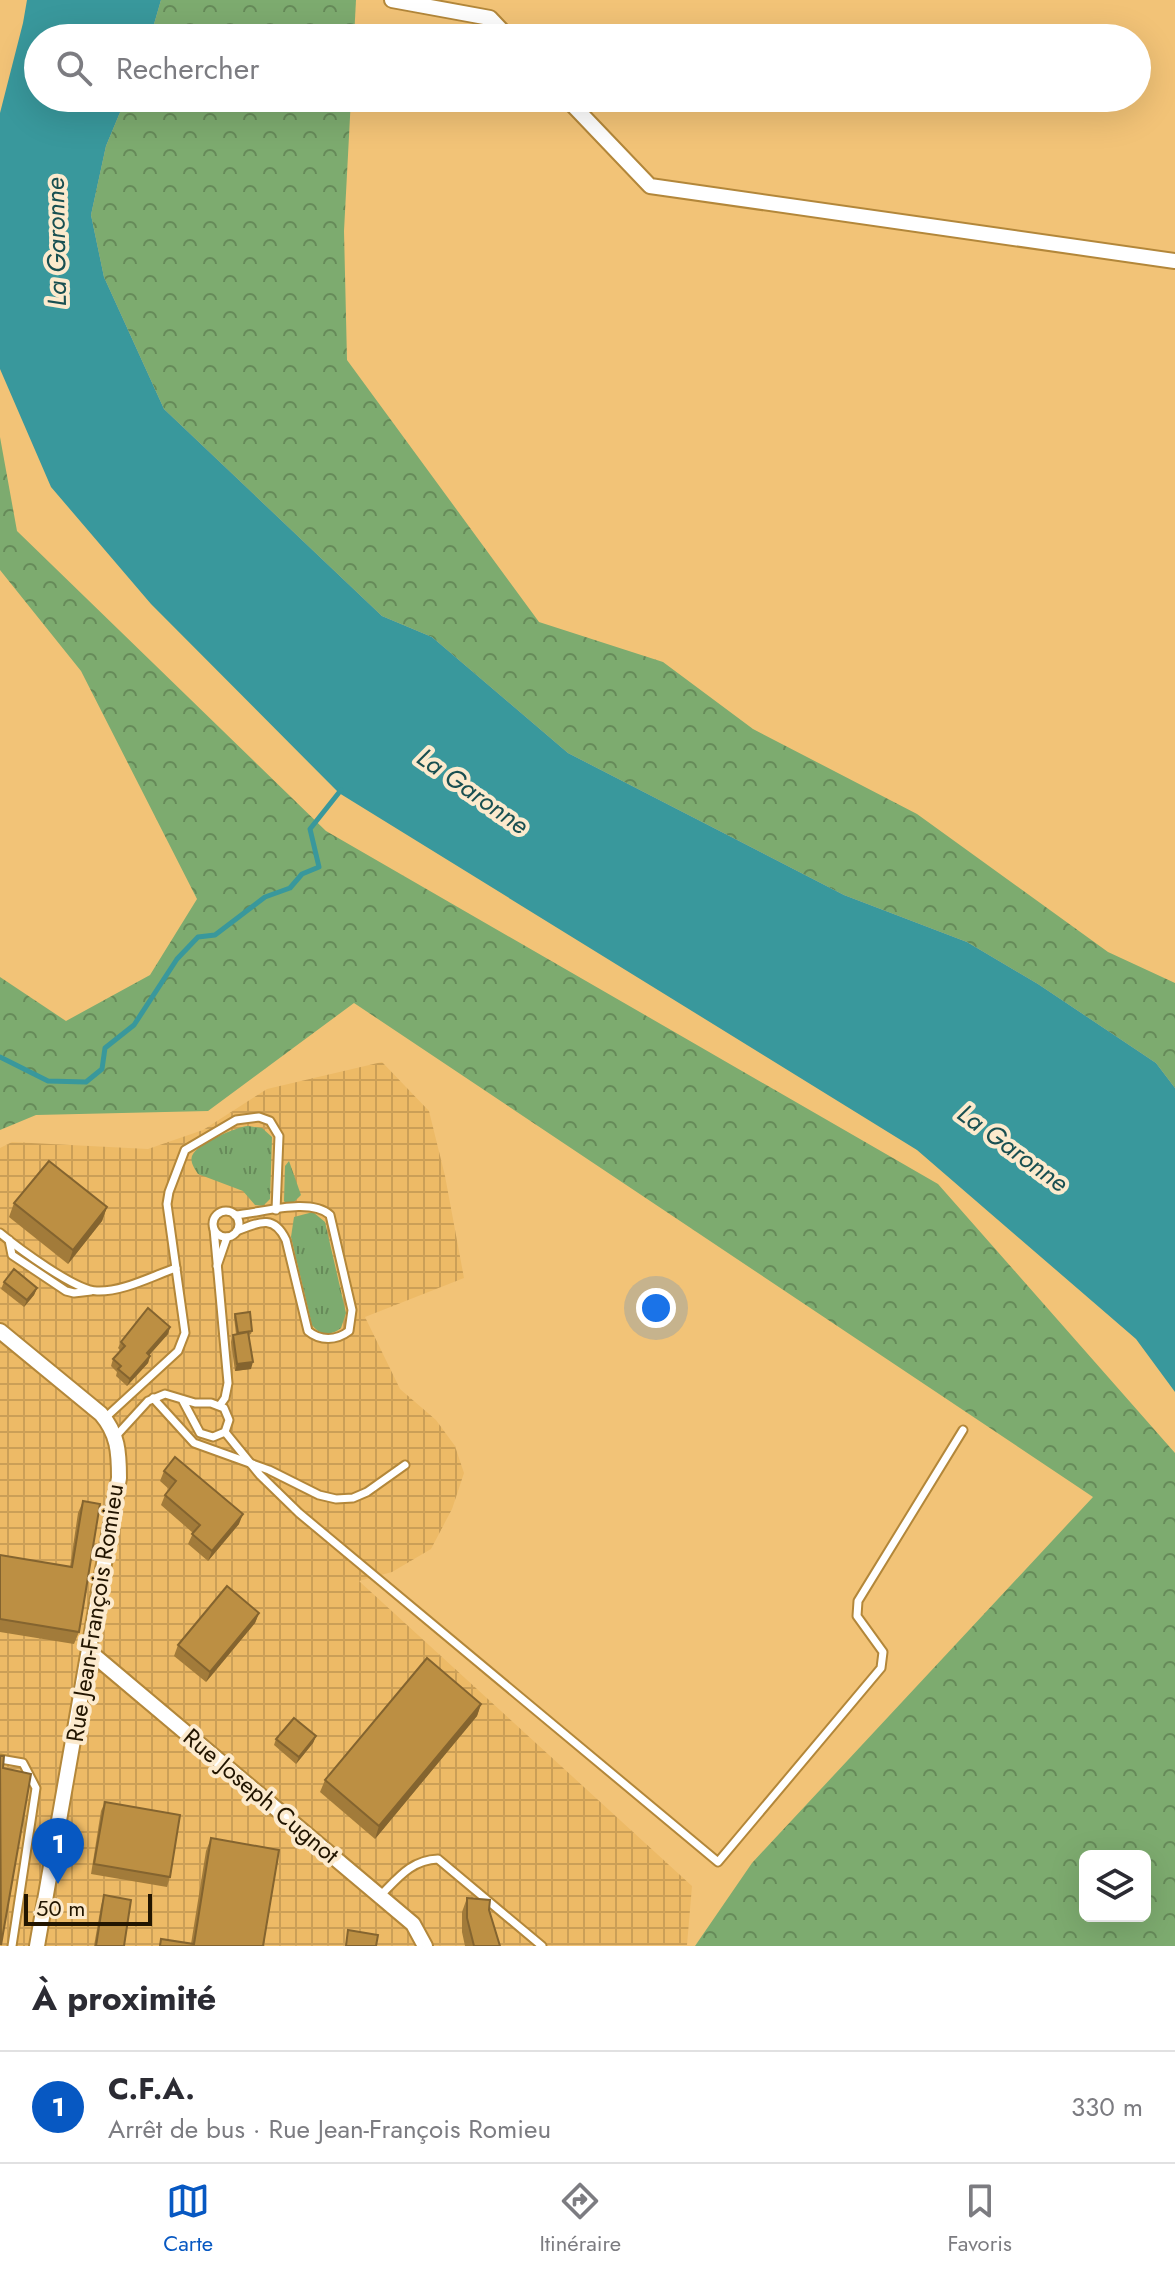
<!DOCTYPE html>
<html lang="fr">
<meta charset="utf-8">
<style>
:root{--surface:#fff;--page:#f2f2f3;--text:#2b2b33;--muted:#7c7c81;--line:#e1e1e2;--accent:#0758c2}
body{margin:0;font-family:Jost,sans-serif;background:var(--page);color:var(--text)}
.controls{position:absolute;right:24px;bottom:24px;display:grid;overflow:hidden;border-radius:12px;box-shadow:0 8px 32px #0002}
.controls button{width:72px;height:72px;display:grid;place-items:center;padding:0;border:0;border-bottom:2px solid var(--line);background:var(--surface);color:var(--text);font:40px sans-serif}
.scale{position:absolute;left:24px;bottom:20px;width:128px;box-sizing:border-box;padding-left:8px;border:4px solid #221500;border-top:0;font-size:22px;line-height:28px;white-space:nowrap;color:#221500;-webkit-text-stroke:6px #fceacd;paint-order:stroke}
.you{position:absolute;left:656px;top:1308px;width:28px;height:28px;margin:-20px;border:6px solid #fff;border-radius:50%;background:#1a73e8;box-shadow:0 0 0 12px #1a73e833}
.badge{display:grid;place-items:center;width:52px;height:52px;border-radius:50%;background:var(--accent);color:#fff;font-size:26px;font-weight:700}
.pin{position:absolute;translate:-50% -66px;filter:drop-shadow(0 2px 4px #0008)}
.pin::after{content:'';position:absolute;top:42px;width:28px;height:24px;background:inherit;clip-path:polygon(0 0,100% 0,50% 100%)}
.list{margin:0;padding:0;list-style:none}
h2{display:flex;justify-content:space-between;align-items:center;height:104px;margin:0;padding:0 32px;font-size:34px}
h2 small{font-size:26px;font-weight:400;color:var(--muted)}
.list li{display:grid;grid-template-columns:52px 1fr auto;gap:24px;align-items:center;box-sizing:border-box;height:112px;padding:0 32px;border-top:2px solid var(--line)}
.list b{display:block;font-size:30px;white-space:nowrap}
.list p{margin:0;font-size:26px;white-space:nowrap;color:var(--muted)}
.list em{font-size:26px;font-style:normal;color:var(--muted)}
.icon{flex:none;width:44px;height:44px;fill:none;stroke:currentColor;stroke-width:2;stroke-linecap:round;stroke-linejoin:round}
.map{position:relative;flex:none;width:1175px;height:1946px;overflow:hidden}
.search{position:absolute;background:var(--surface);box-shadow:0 8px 32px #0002;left:24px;right:24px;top:24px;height:88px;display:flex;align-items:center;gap:20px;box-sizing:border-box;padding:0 28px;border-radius:44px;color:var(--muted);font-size:30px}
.sheet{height:216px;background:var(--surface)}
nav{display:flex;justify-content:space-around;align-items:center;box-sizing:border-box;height:112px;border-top:2px solid var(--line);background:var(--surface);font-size:22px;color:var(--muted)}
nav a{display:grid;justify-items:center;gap:4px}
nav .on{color:var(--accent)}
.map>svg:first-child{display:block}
.industrial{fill:url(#industrial-grid)}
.grass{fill:url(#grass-tufts)}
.forest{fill:url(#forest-crowns);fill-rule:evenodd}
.water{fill:#39989c}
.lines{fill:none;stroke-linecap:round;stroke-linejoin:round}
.stream{stroke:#39989c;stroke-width:5}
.lane-casing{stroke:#b3873a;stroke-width:11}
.street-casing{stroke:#b3873a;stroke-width:18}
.lane{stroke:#fff;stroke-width:7}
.street{stroke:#fff;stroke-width:14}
.wall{fill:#a27b3a}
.shaded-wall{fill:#84642f}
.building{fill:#bc8f43;stroke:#84642f;stroke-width:2}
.labels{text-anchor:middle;stroke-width:8;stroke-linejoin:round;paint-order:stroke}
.street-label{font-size:24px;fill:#221500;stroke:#fceacd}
.water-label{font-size:26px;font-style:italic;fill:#194f51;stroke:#fceacd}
</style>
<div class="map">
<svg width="1175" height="1946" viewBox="0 0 1175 1946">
<defs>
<pattern id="industrial-grid" width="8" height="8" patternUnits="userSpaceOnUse" patternTransform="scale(2)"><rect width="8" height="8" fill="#edba66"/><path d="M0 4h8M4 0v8" fill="none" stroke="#cb9f57"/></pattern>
<pattern id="grass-tufts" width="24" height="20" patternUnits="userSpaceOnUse" patternTransform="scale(2)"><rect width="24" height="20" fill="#7dab6f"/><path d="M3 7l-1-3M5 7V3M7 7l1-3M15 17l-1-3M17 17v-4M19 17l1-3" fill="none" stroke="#668a59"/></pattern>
<pattern id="forest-crowns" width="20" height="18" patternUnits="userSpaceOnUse" patternTransform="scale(2)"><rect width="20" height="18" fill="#7dab6f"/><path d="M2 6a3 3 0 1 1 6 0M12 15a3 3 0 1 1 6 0" fill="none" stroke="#668a59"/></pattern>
</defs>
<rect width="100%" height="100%" fill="#f2c377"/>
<!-- industrial -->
<polygon class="industrial" points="382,1062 429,1111 445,1176 464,1278 365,1317 400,1389 436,1420 455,1446 464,1473 452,1509 431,1549 392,1572 359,1581 692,1886 687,1945 0,1946 0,1148 12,1142 148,1149 203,1130 267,1089"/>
<!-- grass -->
<g class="grass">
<path d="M 248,1126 L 262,1128 L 272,1137 L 270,1199 L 263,1206 L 255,1205 L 243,1191 L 198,1174 C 194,1168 190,1162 192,1156 C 196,1144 236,1127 248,1126 Z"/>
<polygon points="289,1161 301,1195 294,1202 286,1204 284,1201 285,1166"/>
<path d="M 313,1212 L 325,1222 L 346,1313 L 341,1328 C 331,1336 320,1336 312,1325 L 291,1237 L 294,1217 Z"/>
</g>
<!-- forest -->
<g class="forest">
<polygon points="161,0 356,0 354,38 150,38"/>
<polygon points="126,98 351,98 344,231 347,360 539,622 663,662 753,729 917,814 1108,952 1175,983 1175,1088 1156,1063 1038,984 967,942 844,895 568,753 432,637 382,616 164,409 104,277 91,215 106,146"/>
<path d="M 0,437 L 17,531 L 326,831 L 938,1184 L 1175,1453 L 1175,1946 L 695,1946 L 752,1863 L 1093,1497 L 354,1003 L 208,1111 L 36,1115 L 0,1130 L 0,977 L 66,1021 L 150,975 L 197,899 L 81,671 L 0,570 ZM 1145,1856 L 1145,1916 L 1085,1916 L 1085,1856 Z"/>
</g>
<!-- water -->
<polygon class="water" points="27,0 161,0 150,38 38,38 38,98 126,98 106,146 91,215 104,277 164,409 382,616 432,637 568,753 844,895 967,942 1038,984 1156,1063 1175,1088 1175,1392 1136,1339 917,1150 339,793 151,604 51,487 0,369 0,113 23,23"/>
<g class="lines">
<!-- stream -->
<polyline class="stream" points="0,1057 48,1081 86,1082 102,1069 105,1048 134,1025 177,959 198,937 215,935 265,897 290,888 302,874 319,867 310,829 341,790"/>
<defs>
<g id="lane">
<circle cx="226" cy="1224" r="13"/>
<path d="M 235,1215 C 261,1213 310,1197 330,1215 L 352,1310 L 349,1331 C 336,1341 320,1341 308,1331 L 286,1240 C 274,1214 259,1222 237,1231"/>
<polyline points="214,1229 228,1383 225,1398 220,1405"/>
<path d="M 0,1233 C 18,1248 76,1291 97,1291 C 123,1292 152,1276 176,1268"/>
<polyline points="9,1240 12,1255 66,1291 74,1293 91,1291"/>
<polyline points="217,1266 227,1237"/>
<polyline points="153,1398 194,1443 269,1470 319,1495 336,1499 353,1498 367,1492 405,1465"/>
<polyline points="105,1418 178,1351 185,1333 167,1204 169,1192 185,1150 236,1120 259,1117 270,1121 279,1136 276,1210"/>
<polyline points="225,1432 260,1475 299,1513 718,1862 881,1668 883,1652 857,1616 858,1601 963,1430"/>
<polyline points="116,1436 148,1401 165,1394 195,1403 211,1403 224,1408 229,1420 225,1432 213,1437 200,1433 183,1401"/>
<polyline points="0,1759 23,1763 36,1788 12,1946"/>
<path d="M 380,1896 C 398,1878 411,1860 438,1859 L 542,1946"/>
</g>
<g id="street">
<polyline points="392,0 490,18 509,38"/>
<polyline points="566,98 650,186 1175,261"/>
<path d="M 0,1331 L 101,1414 C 118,1434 119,1452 119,1478 L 37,1946"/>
<polyline points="90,1652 413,1924 425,1946"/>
</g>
</defs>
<!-- lane casing -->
<use href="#lane" class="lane-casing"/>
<!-- street casing -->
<use href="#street" class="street-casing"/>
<!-- lane -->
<use href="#lane" class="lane"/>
<!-- street -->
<use href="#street" class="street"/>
</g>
<!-- wall -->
<g class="wall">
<polygon points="14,1203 107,1207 102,1221 68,1264 9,1217"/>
<polygon points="4,1282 37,1288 34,1295 24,1307 1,1289"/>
<polygon points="235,1314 252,1331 251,1334 249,1335 251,1369 235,1371 231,1342 233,1335 236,1334 234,1317"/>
<polygon points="170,1327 168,1334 149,1355 150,1356 148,1363 127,1386 116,1376 117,1372 111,1366 113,1359 121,1351 118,1348 121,1342"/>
<polygon points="164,1471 239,1524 208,1561 188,1544 193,1533 161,1505 165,1495 170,1490 160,1481"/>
<polygon points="83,1501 79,1632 74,1644 0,1632 0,1555 70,1567 78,1513"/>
<polygon points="259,1613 255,1623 206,1682 174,1656 178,1645"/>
<polygon points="481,1704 477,1716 375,1839 320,1792 325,1780"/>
<polygon points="316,1736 313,1743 296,1764 274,1745 276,1739"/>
<polygon points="105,1802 170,1877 167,1887 91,1874 101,1811"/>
<polygon points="211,1838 263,1946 159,1946 161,1939 191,1944 206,1851"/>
<polygon points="104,1895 124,1946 94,1946 101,1906"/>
<polygon points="467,1898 489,1910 500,1946 465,1946 462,1932 462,1912"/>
</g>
<!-- shaded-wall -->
<g class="shaded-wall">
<polygon points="107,1207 102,1221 68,1264 73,1250"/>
<polygon points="37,1288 34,1295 24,1307 27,1300"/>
<polygon points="170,1327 168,1334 145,1360 147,1353"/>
<polygon points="150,1356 148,1363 127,1386 130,1379"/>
<polygon points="253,1362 251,1369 235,1371 237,1364"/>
<polygon points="243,1514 239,1524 208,1561 212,1551"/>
<polygon points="259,1613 255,1623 206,1682 210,1672"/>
<polygon points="481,1704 477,1716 375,1839 379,1826"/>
<polygon points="316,1736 313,1743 296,1764 299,1757"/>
</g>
<!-- building -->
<g class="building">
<polygon points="49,1161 107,1207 73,1250 14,1203"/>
<polygon points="14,1269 37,1288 27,1300 4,1282"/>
<polygon points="148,1308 170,1327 147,1353 150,1356 130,1379 118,1369 121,1366 113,1359 125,1346 121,1342"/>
<polygon points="250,1312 252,1331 238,1333 235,1314"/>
<polygon points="248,1332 253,1362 237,1364 233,1335"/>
<polygon points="175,1457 243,1514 212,1551 192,1534 200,1525 165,1495 176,1481 164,1471"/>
<polygon points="83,1501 100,1504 79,1632 0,1619 0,1555 72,1567"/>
<polygon points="227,1586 259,1613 210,1672 178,1645"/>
<polygon points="427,1658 481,1704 379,1826 325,1780"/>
<polygon points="294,1718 316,1736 299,1757 276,1739"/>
<polygon points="0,1756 4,1756 3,1768 31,1774 1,1945"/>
<polygon points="105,1802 180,1815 170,1877 94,1864"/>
<polygon points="211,1838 279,1850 263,1946 160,1946 161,1939 194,1944"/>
<polygon points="104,1895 131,1900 124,1946 96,1946"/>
<polygon points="467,1898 490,1900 489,1910 500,1946 474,1946 467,1918"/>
<polygon points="348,1930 378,1935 376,1946 346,1946"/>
</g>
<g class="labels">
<!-- street labels -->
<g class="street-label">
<text transform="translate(95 1613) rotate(-81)" y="8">Rue Jean-François Romieu</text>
<text transform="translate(261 1796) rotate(40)" y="8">Rue Joseph Cugnot</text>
</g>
<!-- water labels -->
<g class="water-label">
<text transform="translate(56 242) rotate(-91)" y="9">La Garonne</text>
<text transform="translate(473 791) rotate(35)" y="9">La Garonne</text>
<text transform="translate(1013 1148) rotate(36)" y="9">La Garonne</text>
</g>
</g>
</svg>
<div class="controls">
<button><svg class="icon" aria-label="layers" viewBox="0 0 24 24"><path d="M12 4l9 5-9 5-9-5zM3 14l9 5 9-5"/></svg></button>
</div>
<div class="scale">50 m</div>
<div class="you"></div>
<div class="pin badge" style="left:58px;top:1884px">1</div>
<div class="search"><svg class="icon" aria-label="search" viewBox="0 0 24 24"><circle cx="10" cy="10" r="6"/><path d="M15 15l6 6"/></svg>Rechercher</div>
</div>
<section class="sheet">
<h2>À proximité<small></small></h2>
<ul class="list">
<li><span class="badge">1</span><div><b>C.F.A.</b><p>Arrêt de bus · Rue Jean-François Romieu</p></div><em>330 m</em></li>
</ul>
</section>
<nav>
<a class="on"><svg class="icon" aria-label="map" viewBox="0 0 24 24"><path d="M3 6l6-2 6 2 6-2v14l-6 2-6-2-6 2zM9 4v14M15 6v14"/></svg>Carte</a>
<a><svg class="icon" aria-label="directions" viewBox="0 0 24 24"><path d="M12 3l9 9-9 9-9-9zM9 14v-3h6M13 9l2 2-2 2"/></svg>Itinéraire</a>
<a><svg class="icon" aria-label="saved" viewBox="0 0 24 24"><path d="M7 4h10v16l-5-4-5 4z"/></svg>Favoris</a>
</nav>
